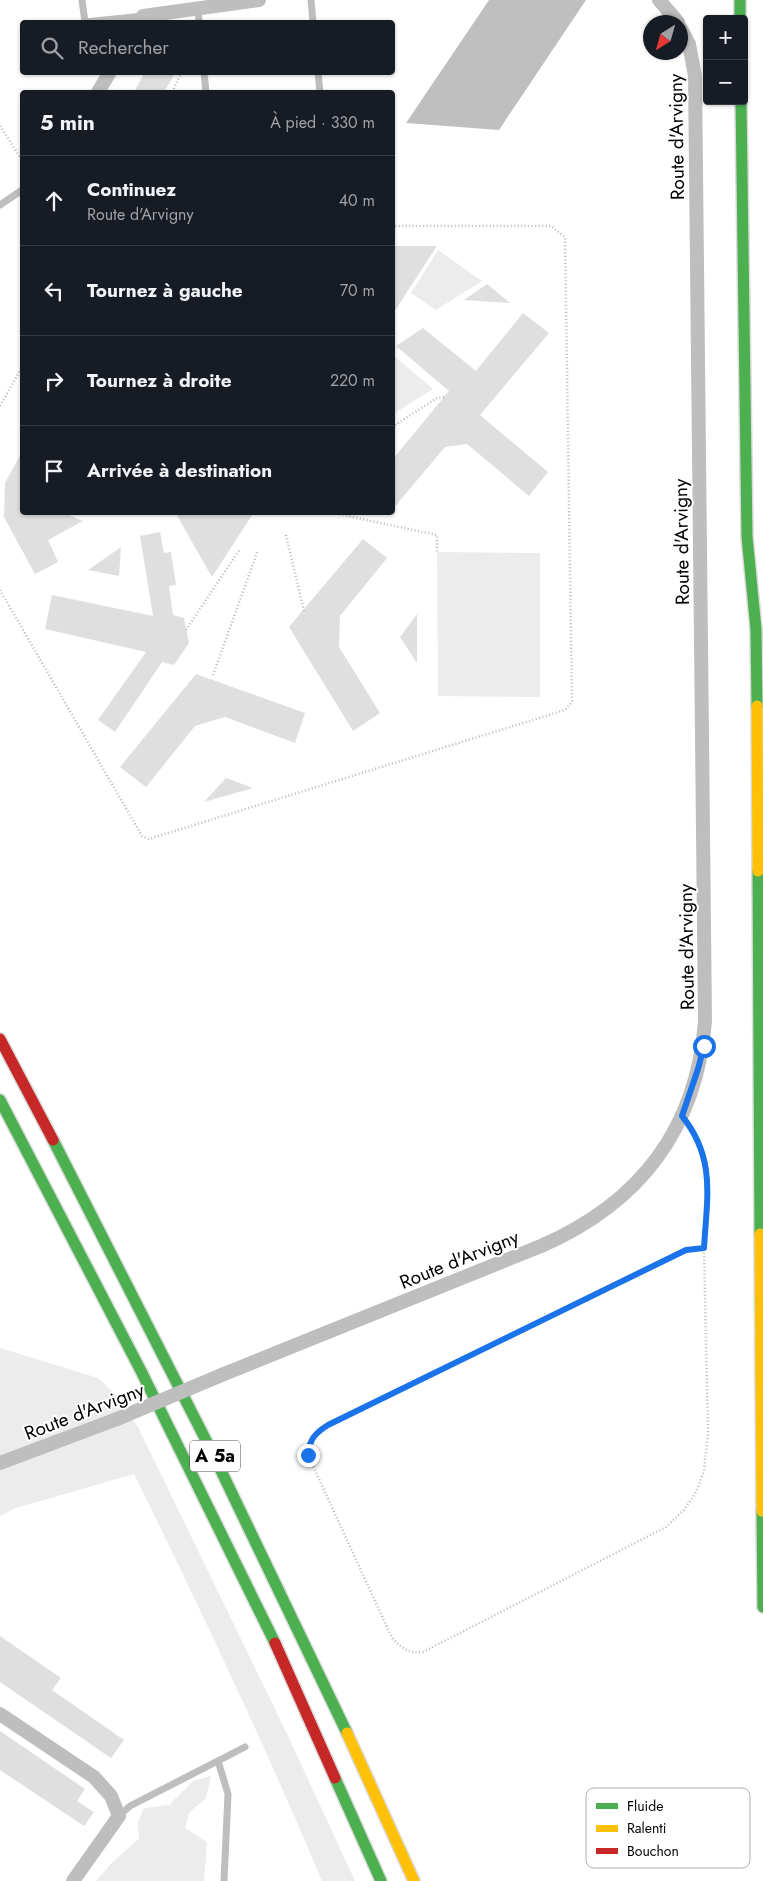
<!DOCTYPE html>
<html lang="fr">
<meta charset="utf-8">
<style>
:root{--surface:#171b24;--page:#242831;--text:#f1f3f6;--muted:#9ea1a6;--line:#363941}
body{margin:0;font-family:Jost,sans-serif;background:var(--page);color:var(--text)}
.controls{position:absolute;right:15px;top:15px;display:grid;overflow:hidden;border-radius:5px;box-shadow:0 1px 4px #0004}
.controls button{width:45px;height:45px;display:grid;place-items:center;padding:0;border:0;border-bottom:1px solid var(--line);background:var(--surface);color:var(--text);font:25px sans-serif}
.compass{position:absolute;left:643px;top:15px;width:45px;height:45px;border-radius:50%;background:var(--surface);box-shadow:0 1px 4px #0004;rotate:217deg}
.stop{position:absolute;width:15px;height:15px;margin:-11px;border:4px solid #1a73e8;border-radius:50%;background:#fff}
.stop.end{background:#1a73e8;border-color:#fff;box-shadow:0 1px 5px #0008}
.list{margin:0;padding:0;list-style:none}
h2{display:flex;justify-content:space-between;align-items:center;height:65px;margin:0;padding:0 20px;font-size:21px}
h2 small{font-size:16px;font-weight:400;color:var(--muted)}
.list li{display:grid;grid-template-columns:32px 1fr auto;gap:15px;align-items:center;box-sizing:border-box;height:90px;padding:0 20px;border-top:1px solid var(--line)}
.list b{display:block;font-size:19px;white-space:nowrap}
.list p{margin:0;font-size:16px;white-space:nowrap;color:var(--muted)}
.list em{font-size:16px;font-style:normal;color:var(--muted)}
.icon{flex:none;width:28px;height:28px;fill:none;stroke:currentColor;stroke-width:2;stroke-linecap:round;stroke-linejoin:round}
.map{position:relative;flex:none;width:763px;height:1881px;overflow:hidden}
.search{position:absolute;background:var(--surface);box-shadow:0 1px 4px #0004;left:20px;top:20px;width:375px;height:55px;display:flex;align-items:center;gap:12px;box-sizing:border-box;padding:0 18px;border-radius:5px;color:var(--muted);font-size:19px}
.panel{position:absolute;background:var(--surface);box-shadow:0 1px 4px #0004;left:20px;top:90px;width:375px;height:425px;border-radius:5px}
.map>svg:first-child{display:block}
.green{fill:#ececec}
.water{fill:#bfbfbf}
.building{fill:#dfdfdf}
.lines{fill:none;stroke-linecap:round;stroke-linejoin:round}
.fast-casing{stroke:#dbdbdb;stroke-width:14}
.slow-casing{stroke:#dbdbdb;stroke-width:14}
.jam-casing{stroke:#dbdbdb;stroke-width:14}
.path{stroke:#b9b9b9;stroke-width:2.5;stroke-dasharray:1 2.5;stroke-linecap:butt}
.lane{stroke:#bebebe;stroke-width:7}
.street{stroke:#bebebe;stroke-width:14}
.fast{stroke:#4caf50;stroke-width:11}
.slow{stroke:#ffc107;stroke-width:11}
.jam{stroke:#c62828;stroke-width:11}
.street-bridge{stroke:#bebebe;stroke-width:14}
.route{stroke:#1a73e8;stroke-width:6}
.labels{text-anchor:middle;stroke-width:4;stroke-linejoin:round;paint-order:stroke}
.shield{fill:#fff;stroke:#4c4c4c;stroke-width:1}
.shield-label{font-size:18px;font-weight:bold;fill:#000}
.street-label{font-size:19px;fill:#000;stroke:#fff}
.key{fill:#fff;stroke:#b2b2b2;stroke-width:1}
.key-label{font-size:14px;fill:#000}
</style>
<div class="map">
<svg width="763" height="1881" viewBox="0 0 763 1881">
<rect width="100%" height="100%" fill="#fff"/>
<!-- green -->
<g class="green">
<polygon points="438,250 482,281 436,310 411,293"/>
<polygon points="393,355 433,389 393,414"/>
<polygon points="437,552 540,553 540,697 438,696"/>
<path d="M 0,1348 L 98,1378 L 116,1395 L 138,1427 L 288,1736 L 355,1881 L 322,1881 C 264,1743 200,1608 134,1474 L 16,1508 L 0,1516 Z"/>
<polygon points="211,1776 206,1798 189,1813 185,1828 207,1842 204,1881 96,1881 111,1864 139,1838 138,1822 144,1808 169,1805 193,1781"/>
</g>
<!-- water -->
<polygon class="water" points="489,0 586,0 499,130 406,123"/>
<!-- building -->
<g class="building">
<polygon points="145,72 176,72 164,92 134,92"/>
<polygon points="392,246 437,246 392,315"/>
<polygon points="487,284 510,303 464,300"/>
<polygon points="523,313 549,333 480,415 548,472 529,496 467,444 445,447 392,510 392,460 449,391 396,346 423,328 476,371"/>
<polygon points="22,452 22,512 62,512 83,521 48,540 58,562 35,574 4,517 5,483"/>
<polygon points="175,512 254,512 212,577"/>
<polygon points="160,532 164,553 171,552 176,585 169,586 173,615 184,618 189,643 174,665 162,662 115,732 98,720 146,652 45,629 52,595 153,616 140,536"/>
<polygon points="363,539 387,558 340,616 339,647 380,713 353,731 289,627"/>
<polygon points="121,547 119,576 88,570"/>
<polygon points="417,614 417,663 400,637"/>
<polygon points="196,674 305,713 295,743 225,717 195,726 146,787 120,767"/>
<polygon points="226,778 253,788 204,802"/>
<polygon points="0,1636 61,1678 52,1690 124,1740 111,1758 0,1682"/>
<polygon points="0,1731 85,1789 77,1801 94,1812 84,1826 0,1770"/>
</g>
<g class="lines">
<defs>
<g id="fast">
<polyline points="740,0 740,19"/>
<polyline points="741,101 747,537 756,629 757,706"/>
<polyline points="758,871 760,1234"/>
<polyline points="0,1100 141,1371 275,1643"/>
<polyline points="53,1140 214,1456 347,1733"/>
<polyline points="762,1511 763,1607"/>
<polyline points="335,1778 381,1881"/>
</g>
<g id="slow">
<polyline points="757,706 758,871"/>
<polyline points="760,1234 762,1511"/>
<polyline points="347,1733 414,1881"/>
</g>
<g id="jam">
<polyline points="0,1039 53,1140"/>
<polyline points="275,1643 335,1778"/>
</g>
</defs>
<!-- fast casing -->
<use href="#fast" class="fast-casing"/>
<!-- slow casing -->
<use href="#slow" class="slow-casing"/>
<!-- jam casing -->
<use href="#jam" class="jam-casing"/>
<!-- path -->
<g class="path">
<polyline points="172,92 182,72"/>
<polyline points="0,126 22,160"/>
<polyline points="0,406 22,367"/>
<polyline points="392,427 437,398 444,397"/>
<polyline points="329,512 437,535 437,552"/>
<polyline points="286,535 304,611"/>
<polyline points="0,590 142,836 149,839 565,710 572,702 565,237 551,226 392,226"/>
<polyline points="186,630 240,549"/>
<polyline points="213,675 258,550"/>
<path d="M 690,1127 L 702,1148 L 707,1169 L 704,1248 L 708,1432 L 704,1471 L 696,1492 L 684,1510 L 666,1527 L 423,1652 C 409,1654 402,1648 392,1638 L 308,1455 C 309,1440 315,1433 328,1425 L 686,1250 L 704,1248"/>
</g>
<!-- lane -->
<g class="lane">
<polyline points="82,0 85,22"/>
<polyline points="311,0 313,22"/>
<polyline points="198,9 199,22"/>
<polyline points="85,22 143,16"/>
<polyline points="204,72 206,92"/>
<polyline points="318,72 320,92"/>
<polyline points="0,205 22,190"/>
<polyline points="218,1761 228,1794 224,1881"/>
<polyline points="119,1816 130,1806 245,1747"/>
</g>
<!-- street -->
<g class="street">
<polyline points="659,0 678,22"/>
<polyline points="139,22 143,16 259,0"/>
<polyline points="98,92 110,72"/>
<path d="M 224,1374 L 541,1246 C 640,1203 697,1128 705,1021 L 695,76 L 689,44 L 680,27"/>
<polyline points="0,1463 117,1419"/>
<polyline points="0,1714 94,1777 111,1796 119,1816 73,1881"/>
</g>
<!-- fast -->
<use href="#fast" class="fast"/>
<!-- slow -->
<use href="#slow" class="slow"/>
<!-- jam -->
<use href="#jam" class="jam"/>
<!-- street-bridge -->
<polyline class="street-bridge" points="117,1419 224,1374"/>
</g>
<g class="lines">
<!-- route -->
<path class="route" d="M 308,1455 C 309,1440 315,1433 328,1425 L 686,1250 L 704,1248 C 707,1197 716,1158 682,1116 L 698,1069 L 704,1046"/>
</g>
<g class="labels">
<!-- shield labels -->
<rect class="shield" x="190" y="1440.5" width="50" height="31" rx="4"/>
<g class="shield-label">
<text x="215" y="1462">A 5a</text>
</g>
<!-- street labels -->
<g class="street-label">
<text transform="translate(676 137) rotate(-91)" y="7">Route d'Arvigny</text>
<text transform="translate(681 542) rotate(-91)" y="7">Route d'Arvigny</text>
<text transform="translate(686 947) rotate(-91)" y="7">Route d'Arvigny</text>
<text transform="translate(459 1259) rotate(-22)" y="7">Route d'Arvigny</text>
<text transform="translate(84 1411) rotate(-21)" y="7">Route d'Arvigny</text>
</g>
</g>
<!-- legend -->
<rect x="586" y="1788" width="164" height="80" rx="8" class="key"/>
<rect x="596" y="1803" width="22" height="6" fill="#4caf50"/>
<rect x="596" y="1825" width="22" height="7" fill="#ffc107"/>
<rect x="596" y="1848" width="22" height="6" fill="#c62828"/>
<g class="key-label">
<text x="627" y="1811">Fluide</text>
<text x="627" y="1833">Ralenti</text>
<text x="627" y="1856">Bouchon</text>
</g>
</svg>
<div class="controls">
<button>+</button>
<button>−</button>
</div>
<svg class="compass" viewBox="-18 -18 36 36"><path d="M0-13l5 13h-10z" fill="#e53935"/><path d="M0 13l5-13h-10z" fill="#9ea1a6"/></svg>
<div class="stop" style="left:704px;top:1046px"></div>
<div class="stop end" style="left:308px;top:1455px"></div>
<div class="search"><svg class="icon" aria-label="search" viewBox="0 0 24 24"><circle cx="10" cy="10" r="6"/><path d="M15 15l6 6"/></svg>Rechercher</div>
<section class="panel">
<h2>5 min<small>À pied · 330 m</small></h2>
<ul class="list">
<li><svg class="icon" aria-label="ahead" viewBox="0 0 24 24"><path d="M12 20V5M6 11l6-6 6 6"/></svg><div><b>Continuez</b><p>Route d'Arvigny</p></div><em>40 m</em></li>
<li><svg class="icon" aria-label="left" viewBox="0 0 24 24"><path d="M17 20v-9H6M10 6l-5 5 5 5"/></svg><div><b>Tournez à gauche</b></div><em>70 m</em></li>
<li><svg class="icon" aria-label="right" viewBox="0 0 24 24"><path d="M7 20v-9h11M14 6l5 5-5 5"/></svg><div><b>Tournez à droite</b></div><em>220 m</em></li>
<li><svg class="icon" aria-label="arrive" viewBox="0 0 24 24"><path d="M6 21V4h12l-3 4 3 4H6"/></svg><div><b>Arrivée à destination</b></div></li>
</ul>
</section>
</div>
